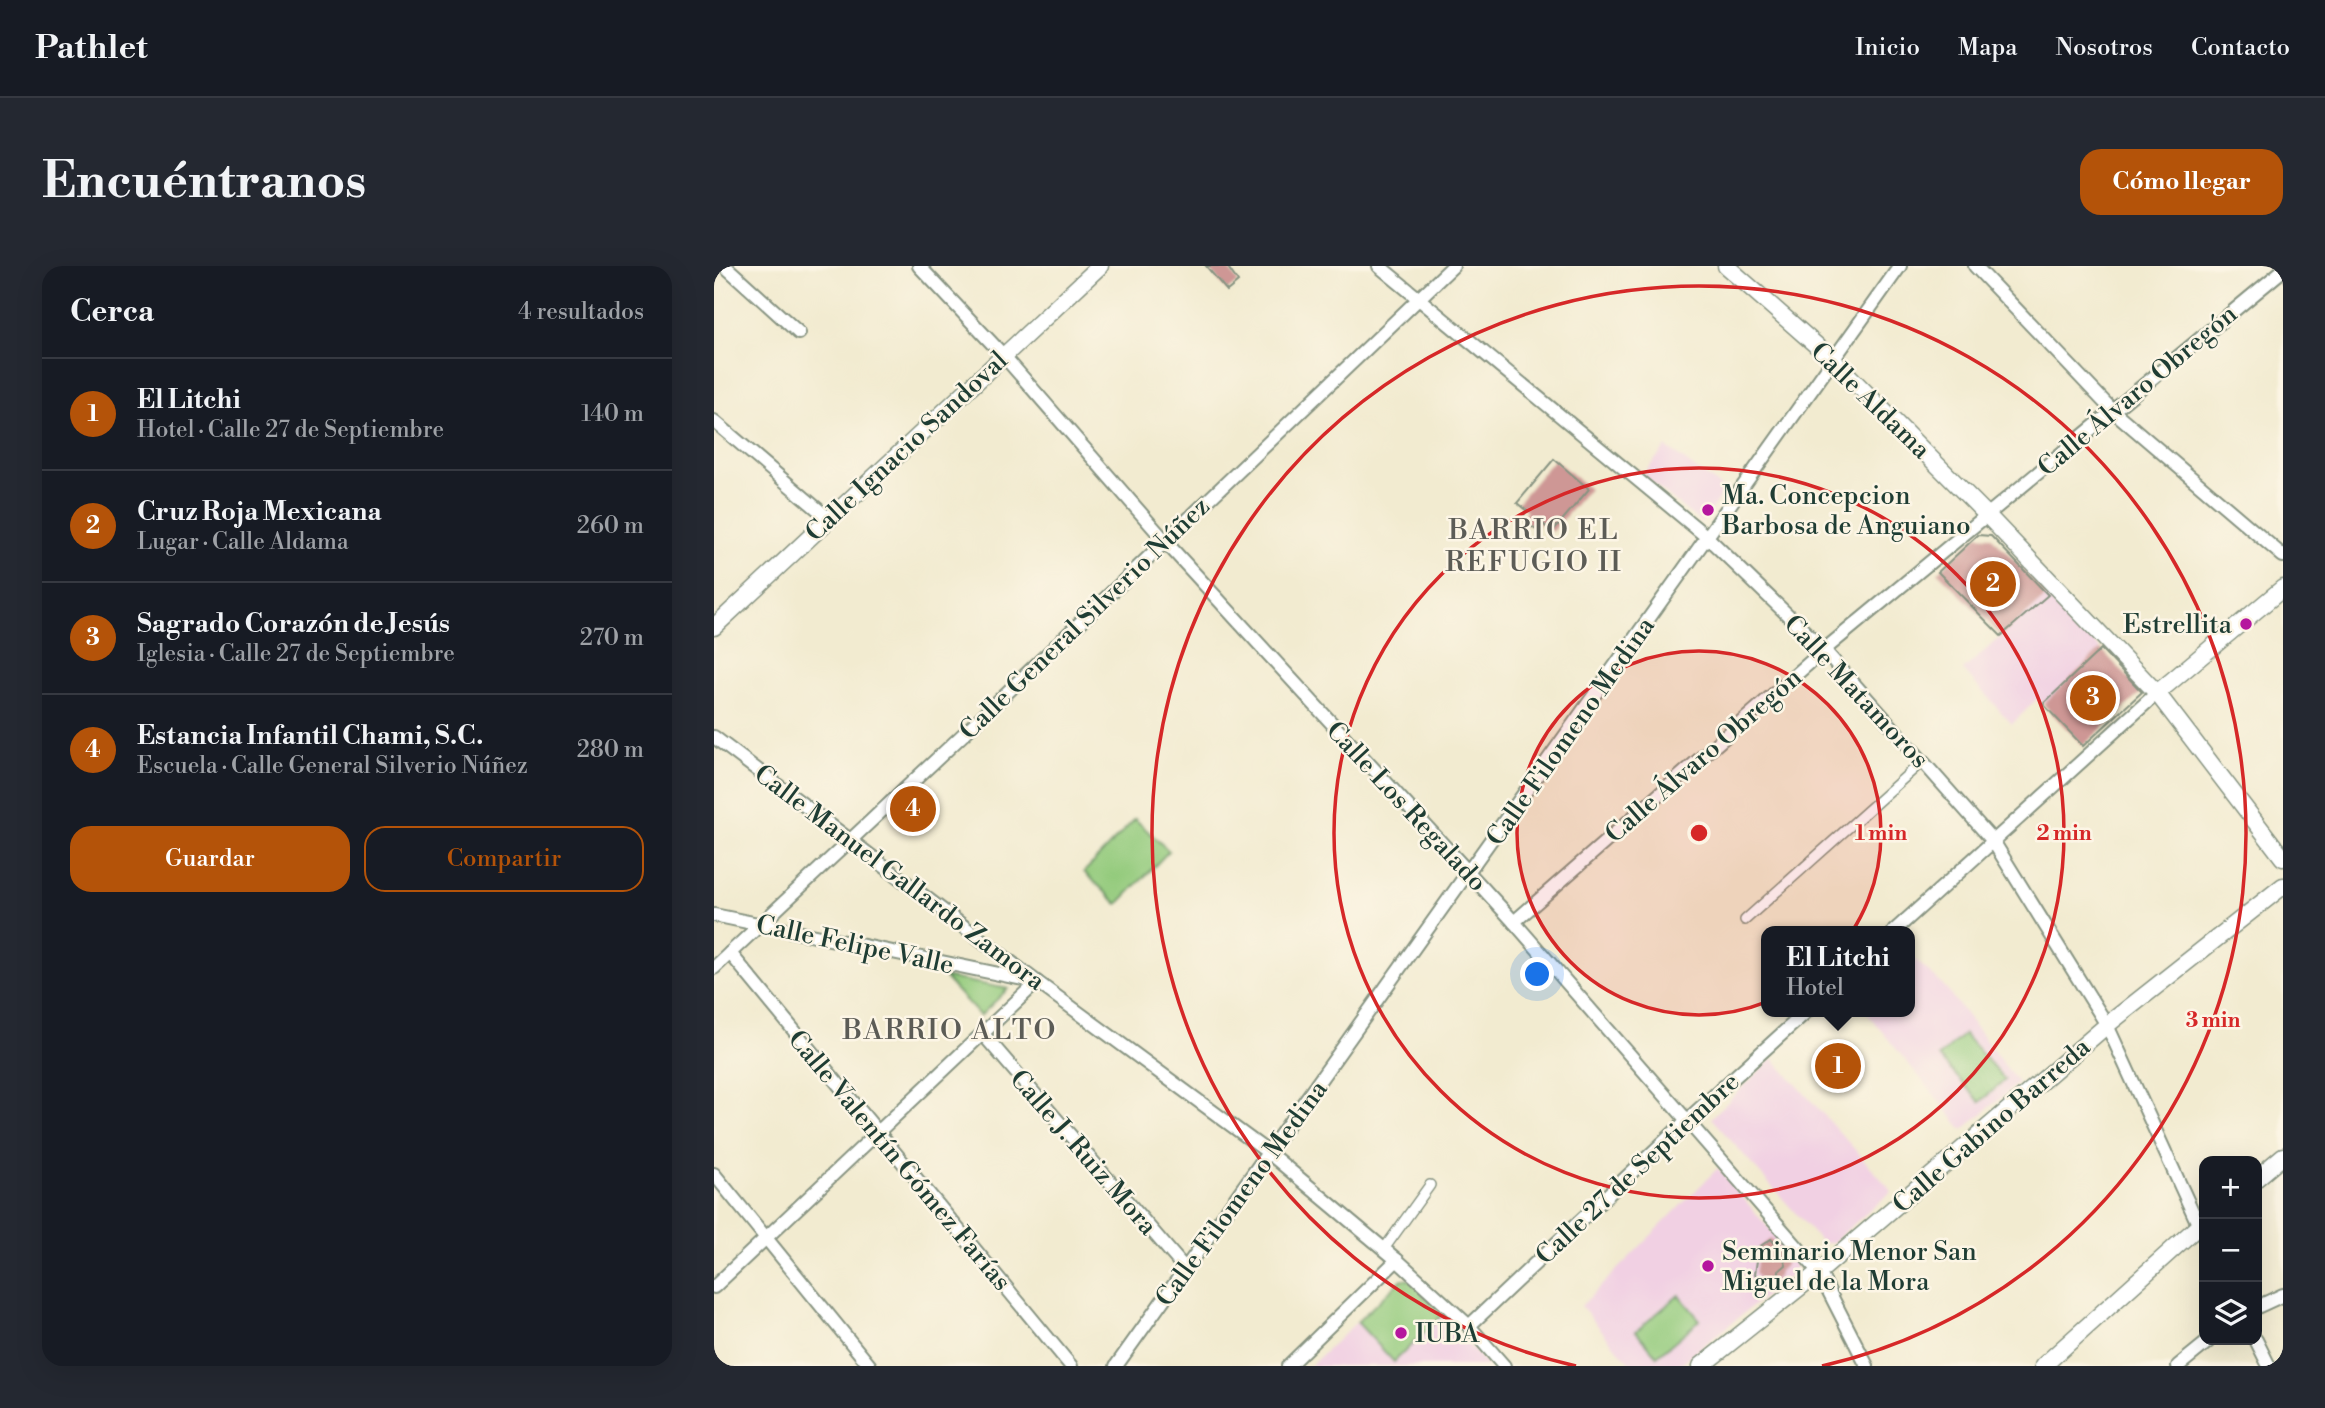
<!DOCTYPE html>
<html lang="es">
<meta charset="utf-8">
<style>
:root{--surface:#171b24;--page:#242831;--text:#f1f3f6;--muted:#9ea1a6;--line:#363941;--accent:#b45309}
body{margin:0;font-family:"Libre Bodoni",serif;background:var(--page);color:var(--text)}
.controls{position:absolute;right:21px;bottom:21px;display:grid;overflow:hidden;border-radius:14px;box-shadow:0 7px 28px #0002}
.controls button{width:63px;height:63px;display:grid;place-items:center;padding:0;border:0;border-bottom:2px solid var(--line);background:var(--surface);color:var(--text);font:35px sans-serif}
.you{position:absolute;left:824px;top:709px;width:24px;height:24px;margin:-18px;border:5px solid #fff;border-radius:50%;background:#1a73e8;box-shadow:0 0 0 10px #1a73e833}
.badge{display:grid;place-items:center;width:46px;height:46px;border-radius:50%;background:var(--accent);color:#fff;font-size:23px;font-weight:700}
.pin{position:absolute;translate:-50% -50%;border:4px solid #fff;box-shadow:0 2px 7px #0006}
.popup{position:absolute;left:1047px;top:660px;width:154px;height:91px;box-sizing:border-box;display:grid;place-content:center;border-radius:14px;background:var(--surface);filter:drop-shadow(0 2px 5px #0005);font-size:23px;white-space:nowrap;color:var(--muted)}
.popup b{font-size:26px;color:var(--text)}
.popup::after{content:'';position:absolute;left:50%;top:100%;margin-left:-14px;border:14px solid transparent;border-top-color:var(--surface)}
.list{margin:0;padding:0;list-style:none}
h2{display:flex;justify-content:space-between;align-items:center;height:91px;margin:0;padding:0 28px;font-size:30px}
h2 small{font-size:23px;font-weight:400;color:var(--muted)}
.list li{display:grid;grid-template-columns:46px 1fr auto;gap:21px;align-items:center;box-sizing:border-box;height:112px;padding:0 28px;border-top:2px solid var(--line)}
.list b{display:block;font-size:26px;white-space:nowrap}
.list p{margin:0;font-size:23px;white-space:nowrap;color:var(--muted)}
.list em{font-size:23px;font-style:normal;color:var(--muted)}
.actions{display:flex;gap:14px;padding:21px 28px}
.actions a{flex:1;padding:16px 0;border:2px solid var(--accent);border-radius:21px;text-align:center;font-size:24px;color:var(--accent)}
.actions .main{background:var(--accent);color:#fff}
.icon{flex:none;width:38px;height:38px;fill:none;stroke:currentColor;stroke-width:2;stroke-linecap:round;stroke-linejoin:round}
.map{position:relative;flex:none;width:1569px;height:1100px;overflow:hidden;border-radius:21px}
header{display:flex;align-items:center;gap:42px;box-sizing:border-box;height:98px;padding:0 35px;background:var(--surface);border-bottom:2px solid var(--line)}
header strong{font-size:33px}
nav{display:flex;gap:38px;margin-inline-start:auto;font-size:24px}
.intro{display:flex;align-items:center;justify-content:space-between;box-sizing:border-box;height:168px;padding:0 42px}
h1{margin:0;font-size:49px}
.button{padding:18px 32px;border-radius:21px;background:var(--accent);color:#fff;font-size:24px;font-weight:700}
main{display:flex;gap:42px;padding:0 42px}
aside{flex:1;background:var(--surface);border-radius:21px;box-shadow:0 7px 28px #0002}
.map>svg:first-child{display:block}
.built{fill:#f1d0e3}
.green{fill:#93ca7c;stroke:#598458;stroke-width:2}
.building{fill:#ce9795}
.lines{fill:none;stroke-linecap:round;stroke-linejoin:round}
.pedestrian-casing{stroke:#889482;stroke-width:12}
.minor-casing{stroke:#889482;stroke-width:16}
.tertiary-casing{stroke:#889482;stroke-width:19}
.pedestrian{stroke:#fff;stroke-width:9}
.minor{stroke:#fff;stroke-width:12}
.tertiary{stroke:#fff;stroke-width:16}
.ring{fill:none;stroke:#d62828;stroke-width:3.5}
.poi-dot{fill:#b5179e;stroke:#fcf5e5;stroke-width:2.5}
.labels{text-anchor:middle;stroke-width:5;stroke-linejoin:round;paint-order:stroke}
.street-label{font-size:26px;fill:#1f3d34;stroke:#fcf5e5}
.poi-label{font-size:26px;fill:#1f3d34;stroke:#fcf5e5;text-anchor:start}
.neighbourhood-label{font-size:28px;letter-spacing:2px;fill:#5c5c56;stroke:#fcf5e5}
.centre{fill:#d62828;stroke:#fcf5e5;stroke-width:3.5}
.ring-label{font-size:21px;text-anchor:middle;font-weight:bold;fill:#d62828;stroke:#fcf5e5;stroke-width:5;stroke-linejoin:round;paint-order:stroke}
</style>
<header>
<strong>Pathlet</strong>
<nav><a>Inicio</a><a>Mapa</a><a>Nosotros</a><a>Contacto</a></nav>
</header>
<div class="intro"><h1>Encuéntranos</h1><a class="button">Cómo llegar</a></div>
<main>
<aside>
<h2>Cerca<small>4 resultados</small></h2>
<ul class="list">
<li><span class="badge">1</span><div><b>El Litchi</b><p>Hotel · Calle 27 de Septiembre</p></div><em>140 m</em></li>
<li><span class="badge">2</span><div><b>Cruz Roja Mexicana</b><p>Lugar · Calle Aldama</p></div><em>260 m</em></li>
<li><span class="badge">3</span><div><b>Sagrado Corazón de Jesús</b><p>Iglesia · Calle 27 de Septiembre</p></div><em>270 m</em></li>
<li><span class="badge">4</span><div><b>Estancia Infantil Chami, S.C.</b><p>Escuela · Calle General Silverio Núñez</p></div><em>280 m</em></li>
</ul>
<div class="actions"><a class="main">Guardar</a><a>Compartir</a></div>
</aside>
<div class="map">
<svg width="1569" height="1100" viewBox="0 0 1569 1100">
<rect width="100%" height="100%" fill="#fcf5e5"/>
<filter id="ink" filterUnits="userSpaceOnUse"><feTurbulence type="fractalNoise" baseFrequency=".0143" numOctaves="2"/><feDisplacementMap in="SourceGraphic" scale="14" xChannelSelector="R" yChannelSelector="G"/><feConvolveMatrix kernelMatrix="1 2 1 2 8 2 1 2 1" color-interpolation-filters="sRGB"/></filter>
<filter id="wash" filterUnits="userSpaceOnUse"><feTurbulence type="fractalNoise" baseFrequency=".00686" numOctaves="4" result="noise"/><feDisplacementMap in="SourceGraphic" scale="28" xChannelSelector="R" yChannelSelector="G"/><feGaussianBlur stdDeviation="1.57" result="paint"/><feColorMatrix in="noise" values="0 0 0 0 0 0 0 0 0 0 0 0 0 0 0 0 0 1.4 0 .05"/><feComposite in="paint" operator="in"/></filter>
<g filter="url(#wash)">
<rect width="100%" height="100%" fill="#f2ebd0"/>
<!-- built -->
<g class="built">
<polygon points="952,181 1011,224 987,257 928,209"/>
<polygon points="1334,329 1387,383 1329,438 1323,433 1298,458 1249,404"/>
<polygon points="1196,689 1230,720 1304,817 1249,864 1152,746 1196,746"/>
<polygon points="1059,792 1178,925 1118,977 1108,977 997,852"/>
<polygon points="1004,902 1082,995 1081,1006 964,1100 918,1100 867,1040"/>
<polygon points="688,1013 697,1014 773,1100 596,1100"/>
</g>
<!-- green -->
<g class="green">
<polygon points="421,553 455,585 404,638 370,606"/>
<polygon points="230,711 294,723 266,750"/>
<polygon points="1250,768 1291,814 1266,836 1225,791"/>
<polygon points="688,1013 697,1014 728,1049 680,1096 643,1056"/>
<polygon points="965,1029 986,1054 943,1090 922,1065"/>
</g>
<g id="blocks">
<!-- building -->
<g class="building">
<polygon points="492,0 513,0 524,16 513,25"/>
<polygon points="840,193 875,223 838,266 827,256 821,263 808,252 813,245 803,237"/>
<polygon points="1264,269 1277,270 1334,329 1287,370 1224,306"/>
<polygon points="1387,383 1428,426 1369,480 1329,438"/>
<polygon points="1057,973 1067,984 1067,991 1070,993 1072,999 1065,1005 1064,1011 1052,1020 1041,1008 1045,981"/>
</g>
</g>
</g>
<g filter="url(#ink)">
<use href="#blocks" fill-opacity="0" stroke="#889482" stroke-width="2"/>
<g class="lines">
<defs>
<g id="pedestrian">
<polyline points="1031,654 1209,495"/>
<polyline points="670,983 716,919"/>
</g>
<g id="minor">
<polyline points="11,0 85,67"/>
<polyline points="205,0 289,89 458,283 800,656 1105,1006 1153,1100"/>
<polyline points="665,0 993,271 1110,384 1279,575 1393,759 1490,971"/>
<polyline points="1261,0 1398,144 1569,290"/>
<polyline points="0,155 114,252"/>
<polyline points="0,471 323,716 555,887 683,994 755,1060 790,1100"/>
<polyline points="0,649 319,715"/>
<polyline points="800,656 1110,384 1569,4"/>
<polyline points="1180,665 1443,427"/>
<polyline points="16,687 357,1100"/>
<polyline points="0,702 255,463 739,0"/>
<polyline points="269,768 472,1004"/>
<polyline points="0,908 156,1100"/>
<polyline points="0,1021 323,716"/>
<polyline points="1543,1041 1569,1029"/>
<polyline points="755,1060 972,855 1092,746"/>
<polyline points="1542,1074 1555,1100"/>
<polyline points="402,1100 1186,0"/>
<polyline points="574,1100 683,994"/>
<polyline points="1464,1100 1496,1074"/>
</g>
<g id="tertiary">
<polyline points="1012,0 1119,94 1273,249 1443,427 1569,592"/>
<polyline points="0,361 386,0"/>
<polyline points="1443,427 1569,322"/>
<polyline points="1543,912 1569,890"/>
<polyline points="987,1100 1105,1006 1393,759 1569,620"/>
<polyline points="1329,1100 1490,955"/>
</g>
</defs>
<!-- pedestrian casing -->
<use href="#pedestrian" class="pedestrian-casing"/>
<!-- minor casing -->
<use href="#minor" class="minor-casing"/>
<!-- tertiary casing -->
<use href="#tertiary" class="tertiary-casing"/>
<!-- pedestrian -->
<use href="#pedestrian" class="pedestrian"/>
<!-- minor -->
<use href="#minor" class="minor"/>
<!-- tertiary -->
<use href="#tertiary" class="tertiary"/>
</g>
</g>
<!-- distance rings -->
<circle cx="985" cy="567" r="182" fill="#d62828" fill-opacity=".12"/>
<g class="ring">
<circle cx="985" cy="567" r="182"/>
<circle cx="985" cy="567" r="365"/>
<path d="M862 1100A547 547 0 1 1 1108 1100"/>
</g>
<!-- markers -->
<g class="poi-dot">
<circle cx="994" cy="244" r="7"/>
<circle cx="1532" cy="358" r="7"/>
<circle cx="994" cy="1000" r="7"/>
<circle cx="687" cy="1067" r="7"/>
</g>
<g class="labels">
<!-- street labels -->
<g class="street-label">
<text transform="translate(1423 124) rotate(-40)" y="9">Calle Álvaro Obregón</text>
<text transform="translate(1157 134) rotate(44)" y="9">Calle Aldama</text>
<text transform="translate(192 180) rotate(-43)" y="9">Calle Ignacio Sandoval</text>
<text transform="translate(370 352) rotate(-44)" y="9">Calle General Silverio Núñez</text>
<text transform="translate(1143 425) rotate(47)" y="9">Calle Matamoros</text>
<text transform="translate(856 465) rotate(-55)" y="9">Calle Filomeno Medina</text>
<text transform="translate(989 489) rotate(-41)" y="9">Calle Álvaro Obregón</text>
<text transform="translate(693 540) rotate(47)" y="9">Calle Los Regalado</text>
<text transform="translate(186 611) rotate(37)" y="9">Calle Manuel Gallardo Zamora</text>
<text transform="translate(141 678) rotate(12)" y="9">Calle Felipe Valle</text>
<text transform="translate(1277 859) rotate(-41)" y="9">Calle Gabino Barreda</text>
<text transform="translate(370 886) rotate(49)" y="9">Calle J. Ruiz Mora</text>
<text transform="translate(186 894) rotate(50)" y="9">Calle Valentín Gómez Farías</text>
<text transform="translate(923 902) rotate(-43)" y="9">Calle 27 de Septiembre</text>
<text transform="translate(527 927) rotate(-54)" y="9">Calle Filomeno Medina</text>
</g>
<!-- poi labels -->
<g class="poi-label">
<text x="1008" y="238">Ma. Concepcion<tspan x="1008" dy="30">Barbosa de Anguiano</tspan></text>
<text x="1518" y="367" text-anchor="end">Estrellita</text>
<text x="1008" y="994">Seminario Menor San<tspan x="1008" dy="30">Miguel de la Mora</tspan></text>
<text x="701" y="1076">IUBA</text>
</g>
<!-- neighbourhood labels -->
<g class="neighbourhood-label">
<text x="820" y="273">BARRIO EL<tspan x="820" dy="32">REFUGIO II</tspan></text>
<text x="236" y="773">BARRIO ALTO</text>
</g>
</g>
<circle cx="985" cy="567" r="10" class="centre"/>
<g class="ring-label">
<text x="1167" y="574">1 min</text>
<text x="1350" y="574">2 min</text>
<text x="1499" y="761">3 min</text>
</g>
</svg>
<div class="controls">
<button>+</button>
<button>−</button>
<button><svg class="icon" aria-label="layers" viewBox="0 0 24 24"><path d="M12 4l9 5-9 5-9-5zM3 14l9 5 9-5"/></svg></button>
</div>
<div class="you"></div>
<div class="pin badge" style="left:1124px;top:800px">1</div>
<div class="popup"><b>El Litchi</b>Hotel</div>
<div class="pin badge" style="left:1279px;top:318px">2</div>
<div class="pin badge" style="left:1379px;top:432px">3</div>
<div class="pin badge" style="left:199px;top:543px">4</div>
</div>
</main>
